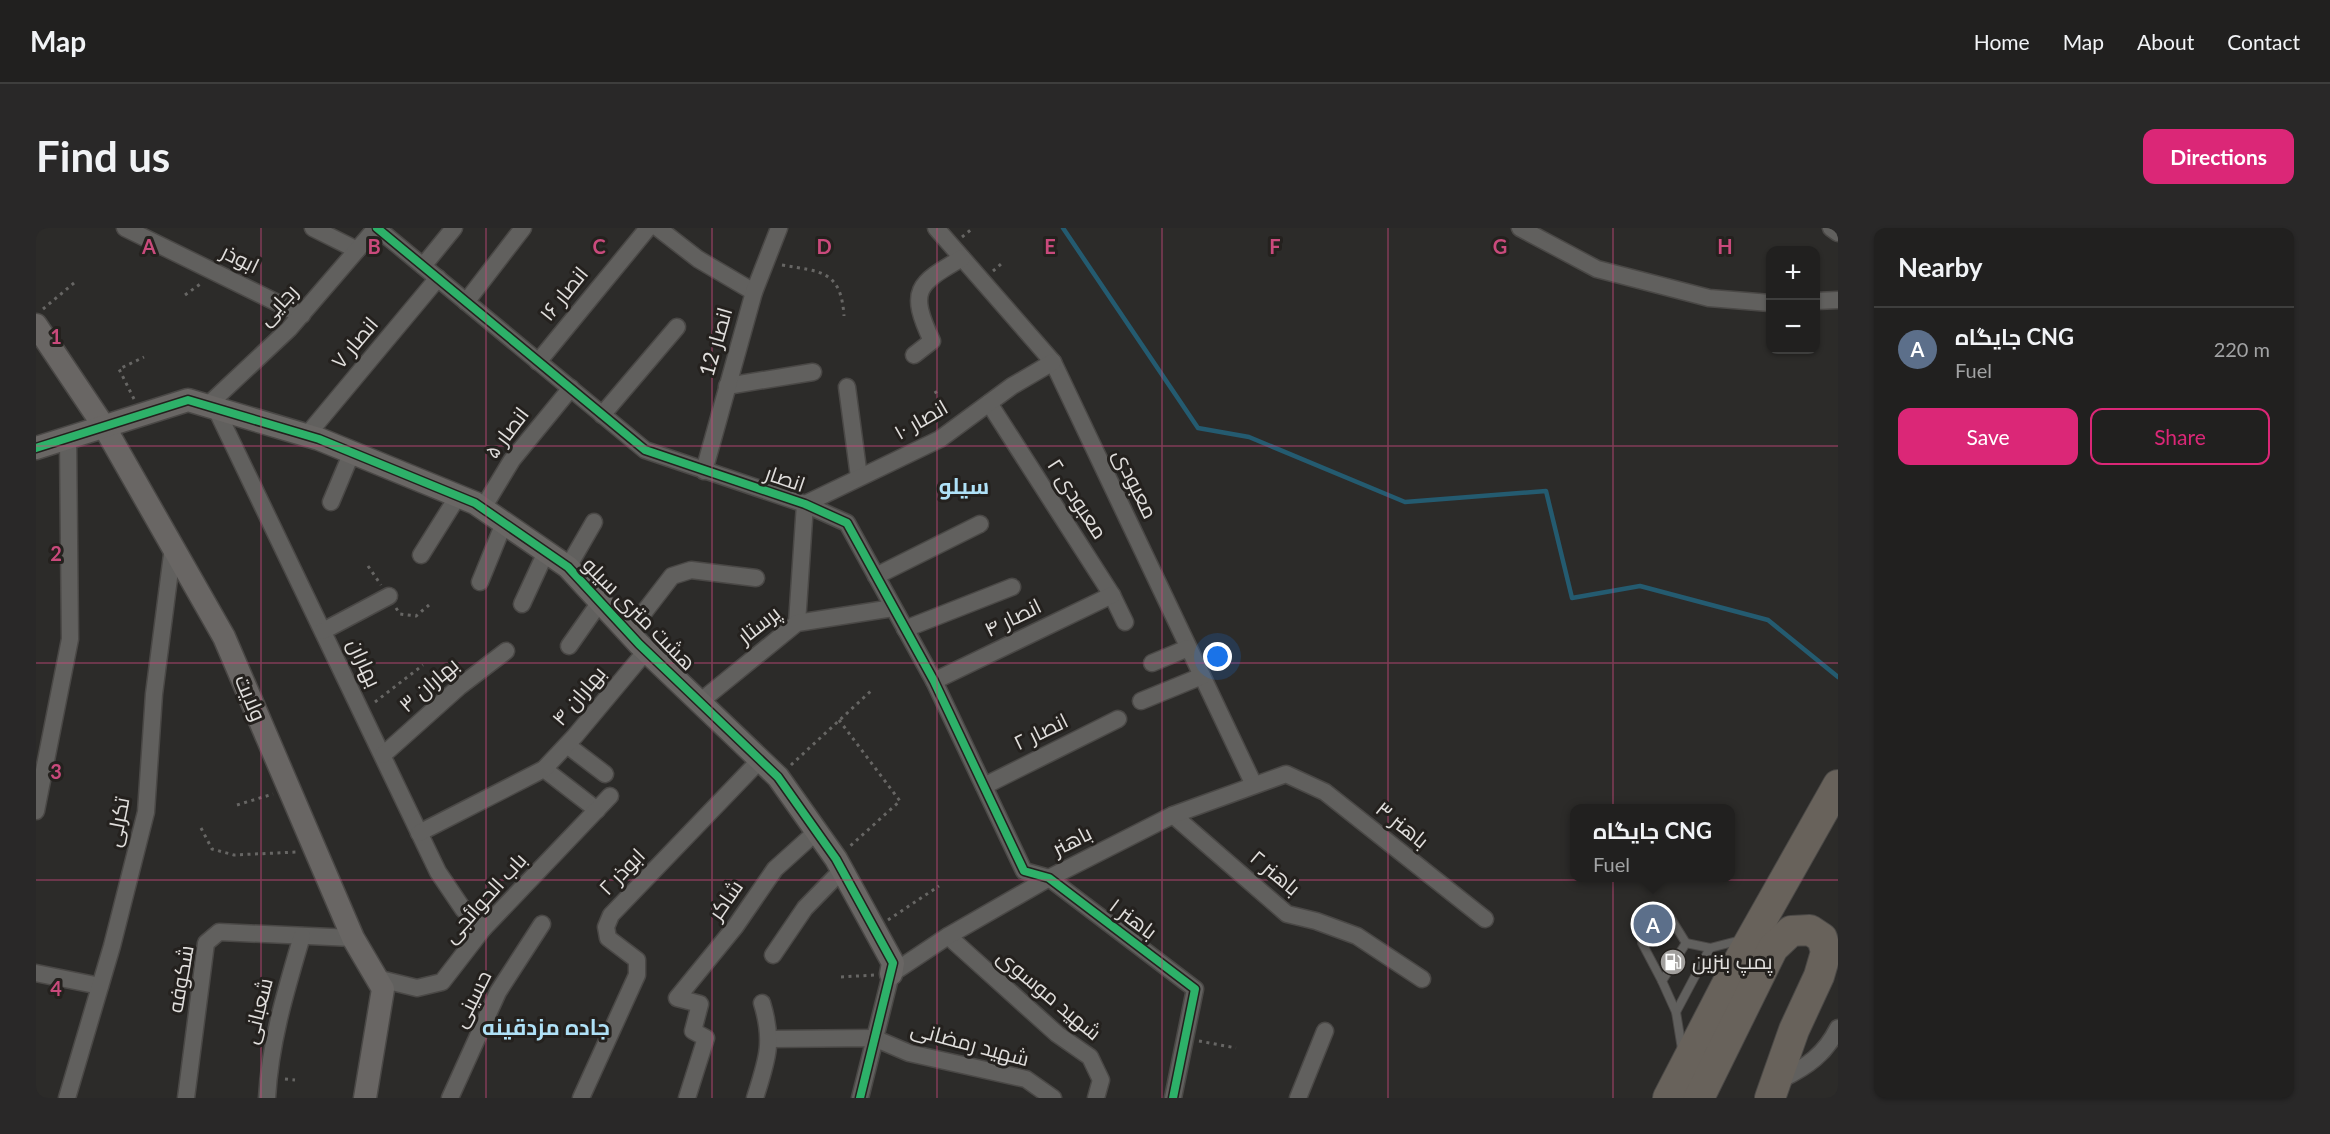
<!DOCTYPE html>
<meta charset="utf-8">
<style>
:root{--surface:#21201f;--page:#292828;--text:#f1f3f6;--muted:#a2a3a4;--line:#3e3e3d;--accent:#db2777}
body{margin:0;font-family:Lato,Cairo,sans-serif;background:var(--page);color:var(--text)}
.controls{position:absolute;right:18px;top:18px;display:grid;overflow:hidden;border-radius:12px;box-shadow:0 2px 4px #0004}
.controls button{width:54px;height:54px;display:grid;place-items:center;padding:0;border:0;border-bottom:2px solid var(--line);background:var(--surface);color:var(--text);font:30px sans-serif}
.you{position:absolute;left:1182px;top:429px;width:21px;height:21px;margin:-15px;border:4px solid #fff;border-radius:50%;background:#1a73e8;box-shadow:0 0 0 9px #1a73e833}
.badge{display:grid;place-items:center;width:39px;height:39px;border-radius:50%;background:var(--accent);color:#fff;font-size:20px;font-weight:700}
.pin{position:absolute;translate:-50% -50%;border:3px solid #fff;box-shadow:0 2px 6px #0006}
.popup{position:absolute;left:1534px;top:576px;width:165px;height:78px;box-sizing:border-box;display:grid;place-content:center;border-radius:12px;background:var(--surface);filter:drop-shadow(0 2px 4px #0005);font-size:20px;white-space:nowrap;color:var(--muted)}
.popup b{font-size:22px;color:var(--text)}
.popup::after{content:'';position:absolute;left:50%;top:100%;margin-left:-12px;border:12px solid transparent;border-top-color:var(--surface)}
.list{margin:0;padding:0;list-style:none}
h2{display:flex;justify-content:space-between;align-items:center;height:78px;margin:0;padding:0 24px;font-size:26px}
h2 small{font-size:20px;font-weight:400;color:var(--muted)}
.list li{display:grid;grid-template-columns:39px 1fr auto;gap:18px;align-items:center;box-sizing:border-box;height:84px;padding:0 24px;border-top:2px solid var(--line)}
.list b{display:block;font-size:22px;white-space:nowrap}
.list p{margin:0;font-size:20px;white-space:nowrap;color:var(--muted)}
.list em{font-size:20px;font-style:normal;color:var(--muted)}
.actions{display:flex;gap:12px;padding:18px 24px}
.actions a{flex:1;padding:14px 0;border:2px solid var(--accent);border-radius:12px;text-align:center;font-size:21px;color:var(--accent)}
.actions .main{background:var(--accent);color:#fff}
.map{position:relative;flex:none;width:1802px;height:870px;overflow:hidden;border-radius:12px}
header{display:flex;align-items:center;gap:36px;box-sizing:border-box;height:84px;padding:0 30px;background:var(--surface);border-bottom:2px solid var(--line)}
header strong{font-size:28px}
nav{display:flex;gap:33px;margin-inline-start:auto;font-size:21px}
.intro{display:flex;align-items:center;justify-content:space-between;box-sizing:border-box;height:144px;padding:0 36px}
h1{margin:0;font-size:42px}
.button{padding:15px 27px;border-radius:12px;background:var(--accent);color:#fff;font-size:21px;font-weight:700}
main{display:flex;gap:36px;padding:0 36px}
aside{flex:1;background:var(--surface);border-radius:12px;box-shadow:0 2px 4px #0004}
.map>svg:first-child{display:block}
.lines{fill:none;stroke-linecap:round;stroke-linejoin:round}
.stream{stroke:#245b70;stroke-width:4.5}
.lane-casing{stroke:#4a4846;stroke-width:10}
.street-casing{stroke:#4a4846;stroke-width:19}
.secondary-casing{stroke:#4a4846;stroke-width:25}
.highway-casing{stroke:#4a4846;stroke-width:32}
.path{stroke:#676664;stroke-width:3;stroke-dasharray:3 4.5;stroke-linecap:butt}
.lane{stroke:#61605e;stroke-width:8}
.street{stroke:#61605e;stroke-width:16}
.secondary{stroke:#696664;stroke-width:22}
.highway{stroke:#68625b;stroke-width:30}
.cycleway-casing{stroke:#24211e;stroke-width:11}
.cycleway{stroke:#2db169;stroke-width:8}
.grid{fill:none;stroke:#ca4a7c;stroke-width:1.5;stroke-opacity:0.55}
.labels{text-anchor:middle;stroke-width:6;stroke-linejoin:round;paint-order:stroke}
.street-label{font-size:21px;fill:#e1dfdd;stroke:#24211e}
.poi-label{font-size:21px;fill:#e1dfdd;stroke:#24211e;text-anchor:start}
.neighbourhood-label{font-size:22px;font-weight:bold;fill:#afe1f7;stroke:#24211e}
.grid-label{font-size:20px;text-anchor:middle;font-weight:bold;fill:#ca4a7c;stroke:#24211e;stroke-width:6;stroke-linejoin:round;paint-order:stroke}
</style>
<header>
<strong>Map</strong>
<nav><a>Home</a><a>Map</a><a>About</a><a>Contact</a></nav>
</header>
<div class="intro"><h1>Find us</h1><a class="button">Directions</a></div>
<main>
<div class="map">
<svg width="1802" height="870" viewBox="0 0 1802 870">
<rect width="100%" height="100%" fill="#2c2b29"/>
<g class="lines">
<!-- stream -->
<polyline class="stream" points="1027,0 1162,200 1213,209 1369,274 1510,263 1536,370 1604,358 1732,392 1802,449"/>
<defs>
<g id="lane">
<polyline points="1626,753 1606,715 1632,686 1650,715"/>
<polyline points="1640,784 1674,720"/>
<polyline points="1646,821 1640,784 1626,753 1650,715 1674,720 1705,712"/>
</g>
<g id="street">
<polyline points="89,0 266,87"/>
<polyline points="277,0 321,22"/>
<polyline points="341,0 609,222 769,276 811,295 898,453 988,643 1013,650 1159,761 1137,870"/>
<polyline points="622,0 662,31 718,64"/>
<polyline points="900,0 1017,134 1218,557"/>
<polyline points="1484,0 1561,41 1673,70 1734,75"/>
<polyline points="1795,0 1802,5"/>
<polyline points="387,38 418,0"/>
<polyline points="1780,73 1802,72"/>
<polyline points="430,74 487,0"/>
<path d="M 878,127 L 896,113 C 872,62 881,56 926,30"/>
<polyline points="502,134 612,0"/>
<polyline points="691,158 777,144"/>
<polyline points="811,159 823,249"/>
<polyline points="953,175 1076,367 1089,394"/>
<polyline points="171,178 253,101 340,0"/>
<polyline points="180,181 402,644 427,681 447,701"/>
<polyline points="566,187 641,99"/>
<polyline points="271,207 402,50"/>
<polyline points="668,243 718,64 743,0"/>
<polyline points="295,274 316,224"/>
<polyline points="769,276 904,211 976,158 1017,134"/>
<polyline points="447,280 476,232 535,160"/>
<polyline points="385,327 422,268"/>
<polyline points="532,339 558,294"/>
<polyline points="840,348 944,296"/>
<polyline points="444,354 468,295"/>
<polyline points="486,376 510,324"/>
<polyline points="761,395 769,276"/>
<polyline points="869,401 976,359"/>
<polyline points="287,403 353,368"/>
<polyline points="592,405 636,348 655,342 720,350"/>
<polyline points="533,418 564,374"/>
<polyline points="1116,435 1152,420"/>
<polyline points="898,453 1076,367"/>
<polyline points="665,473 761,395 857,380"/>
<polyline points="1105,473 1166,448"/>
<polyline points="531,517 569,546"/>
<polyline points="347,527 423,459 470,423"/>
<polyline points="508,541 561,582"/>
<polyline points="948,558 1082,491"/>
<polyline points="0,583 34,411 32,211"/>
<polyline points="1137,587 1251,686 1280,693 1321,708 1386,751"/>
<polyline points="383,605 508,541 539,508 610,423"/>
<polyline points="912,708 1021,806 1054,829 1065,852 1060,870"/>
<polyline points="737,727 769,680 806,642"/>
<polyline points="0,745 64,758"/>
<polyline points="340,750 381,760 406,754 447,701 574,568"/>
<polyline points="733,811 838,810 873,825 990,851 1017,870"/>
<path d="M 1746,851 C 1772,838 1789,826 1802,800"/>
<polyline points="31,870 76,718 110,584 118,466 137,319"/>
<polyline points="150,870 170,715 183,704 317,710"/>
<path d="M 231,870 C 234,814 250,762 266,708"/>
<polyline points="414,870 462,764 506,696"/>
<polyline points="545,870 601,747 601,732 572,710 570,699 575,687 724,532"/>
<polyline points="651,870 670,810 657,803 664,776 641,770 699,699 739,641 780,604"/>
<path d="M 719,870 C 731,832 738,814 726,775"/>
<polyline points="824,870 855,746 912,708 1013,650 1137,587 1250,546 1289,564 1449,691"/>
<polyline points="1262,870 1289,803"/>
</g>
<g id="secondary">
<polyline points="0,97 69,200 188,409 317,710 347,761 329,870"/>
<polyline points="0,220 152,172 283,211 439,275 532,339 603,416 742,549 800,631 857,735 855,746"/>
</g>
<g id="highway">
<polyline points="1632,870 1706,727 1802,557"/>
<polyline points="1663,870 1737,720 1755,703 1774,702 1786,710 1790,724 1783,748 1758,802 1734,870"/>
</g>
</defs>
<!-- lane casing -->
<use href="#lane" class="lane-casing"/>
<!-- street casing -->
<use href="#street" class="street-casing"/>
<!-- secondary casing -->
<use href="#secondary" class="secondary-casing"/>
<!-- highway casing -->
<use href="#highway" class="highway-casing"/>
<!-- path -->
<g class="path">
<polyline points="926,9 937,0"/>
<path d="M 746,37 C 785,44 805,42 808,88"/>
<polyline points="957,43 965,36"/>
<polyline points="149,67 167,54"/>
<polyline points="7,81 38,55"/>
<polyline points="899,163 913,187"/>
<polyline points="98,171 83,141 108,129"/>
<polyline points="332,338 345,357"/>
<polyline points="360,380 364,386 380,388 393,377"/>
<polyline points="339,474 387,437"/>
<polyline points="803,492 864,573 813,619"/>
<polyline points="755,537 836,462"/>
<polyline points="201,577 237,566"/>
<polyline points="165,600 176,621 198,627 261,624"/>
<polyline points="852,692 903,658"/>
<polyline points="805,749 838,747"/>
<polyline points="1163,813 1200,820"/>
<polyline points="249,851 259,852"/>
</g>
<!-- lane -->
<use href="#lane" class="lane"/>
<!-- street -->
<use href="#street" class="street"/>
<!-- secondary -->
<use href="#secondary" class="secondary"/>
<!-- highway -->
<use href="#highway" class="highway"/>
<defs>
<g id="cycleway">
<polyline points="341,0 609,222 769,276 811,295 898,453 988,643 1013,650 1159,761 1137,870"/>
<polyline points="0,220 152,172 283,211 439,275 532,339 603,416 742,549 800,631 857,735 824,870"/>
</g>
</defs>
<!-- cycleway casing -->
<use href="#cycleway" class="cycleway-casing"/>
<!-- cycleway -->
<use href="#cycleway" class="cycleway"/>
</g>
<!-- grid -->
<path class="grid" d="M 225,0 L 225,870M 450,0 L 450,870M 676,0 L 676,870M 901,0 L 901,870M 1126,0 L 1126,870M 1352,0 L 1352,870M 1577,0 L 1577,870M 0,218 L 1802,218M 0,435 L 1802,435M 0,652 L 1802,652"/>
<!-- icons -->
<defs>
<symbol id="fuel-disc" viewBox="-11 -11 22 22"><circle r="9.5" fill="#a2a09e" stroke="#24211e"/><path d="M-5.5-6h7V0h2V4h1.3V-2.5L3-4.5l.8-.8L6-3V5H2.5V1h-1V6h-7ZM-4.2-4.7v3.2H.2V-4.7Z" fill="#fff"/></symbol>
</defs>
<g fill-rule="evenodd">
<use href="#fuel-disc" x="1622" y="719" width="30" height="30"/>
</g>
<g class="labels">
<!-- street labels -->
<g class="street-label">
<text transform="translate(204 31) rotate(26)" y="7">ابوذر</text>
<text transform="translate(528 66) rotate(-51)" y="7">انصار ۱۶</text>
<text transform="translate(242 77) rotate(-47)" y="7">رجایی</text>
<text transform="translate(680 114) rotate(-74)" y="7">انصار 12</text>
<text transform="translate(319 115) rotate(-50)" y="7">انصار ۷</text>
<text transform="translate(885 192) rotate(-30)" y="7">انصار ۱۰</text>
<text transform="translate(471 205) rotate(-53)" y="7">انصار ۵</text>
<text transform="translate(749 251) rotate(19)" y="7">انصار</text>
<text transform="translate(1099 256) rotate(64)" y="7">معبودی</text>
<text transform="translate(1041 271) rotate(57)" y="7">معبودی ۲</text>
<text transform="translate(603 386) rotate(45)" y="7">هشت متری سیلو</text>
<text transform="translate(977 390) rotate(-26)" y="7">انصار ۴</text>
<text transform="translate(723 397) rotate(-38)" y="7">پرستار</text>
<text transform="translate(328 435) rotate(65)" y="7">بهاران</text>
<text transform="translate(393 457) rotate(-41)" y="7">بهاران ۳</text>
<text transform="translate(543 468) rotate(-50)" y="7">بهاران ۴</text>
<text transform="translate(214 470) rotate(67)" y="7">ولایت</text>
<text transform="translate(1005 504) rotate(-26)" y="7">انصار ۲</text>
<text transform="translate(82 594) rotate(-79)" y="7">تکرلی</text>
<text transform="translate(1366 597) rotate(39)" y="7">باهنر ۳</text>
<text transform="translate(1036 613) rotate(-27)" y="7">باهنر</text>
<text transform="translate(586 644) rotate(-46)" y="7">ابوذر ۲</text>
<text transform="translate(1239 645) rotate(40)" y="7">باهنر ۲</text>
<text transform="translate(449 670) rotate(-48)" y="7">باب الحوائجی</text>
<text transform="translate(690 672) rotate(-55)" y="7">شاکر</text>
<text transform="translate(1097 691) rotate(37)" y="7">باهنر ۱</text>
<text transform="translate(145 751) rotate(-80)" y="7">شکوفه</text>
<text transform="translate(1013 767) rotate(40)" y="7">شهید موسوی</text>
<text transform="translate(436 771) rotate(-63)" y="7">حسینی</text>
<text transform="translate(222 783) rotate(-76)" y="7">شعبانی</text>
<text transform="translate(934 816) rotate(15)" y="7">شهید رمضانی</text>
</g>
<!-- poi labels -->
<g class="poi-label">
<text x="1656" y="741">پمپ بنزین</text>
</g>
<!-- neighbourhood labels -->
<g class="neighbourhood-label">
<text x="928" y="266">سیلو</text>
<text x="510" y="807">جاده مزدقینه</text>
</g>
</g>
<g class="grid-label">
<text x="113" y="26">A</text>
<text x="338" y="26">B</text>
<text x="563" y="26">C</text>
<text x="788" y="26">D</text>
<text x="1014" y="26">E</text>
<text x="1239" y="26">F</text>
<text x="1464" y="26">G</text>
<text x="1689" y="26">H</text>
<text x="20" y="116">1</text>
<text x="20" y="333">2</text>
<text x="20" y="551">3</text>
<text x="20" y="768">4</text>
</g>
</svg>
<div class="controls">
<button>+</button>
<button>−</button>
</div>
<div class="you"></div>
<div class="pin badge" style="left:1617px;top:696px;background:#5c6f8a">A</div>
<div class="popup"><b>جایگاه CNG</b>Fuel</div>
</div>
<aside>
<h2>Nearby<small></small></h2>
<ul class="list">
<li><span class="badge" style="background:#5c6f8a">A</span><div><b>جایگاه CNG</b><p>Fuel</p></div><em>220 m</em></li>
</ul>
<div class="actions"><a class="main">Save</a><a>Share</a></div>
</aside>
</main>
